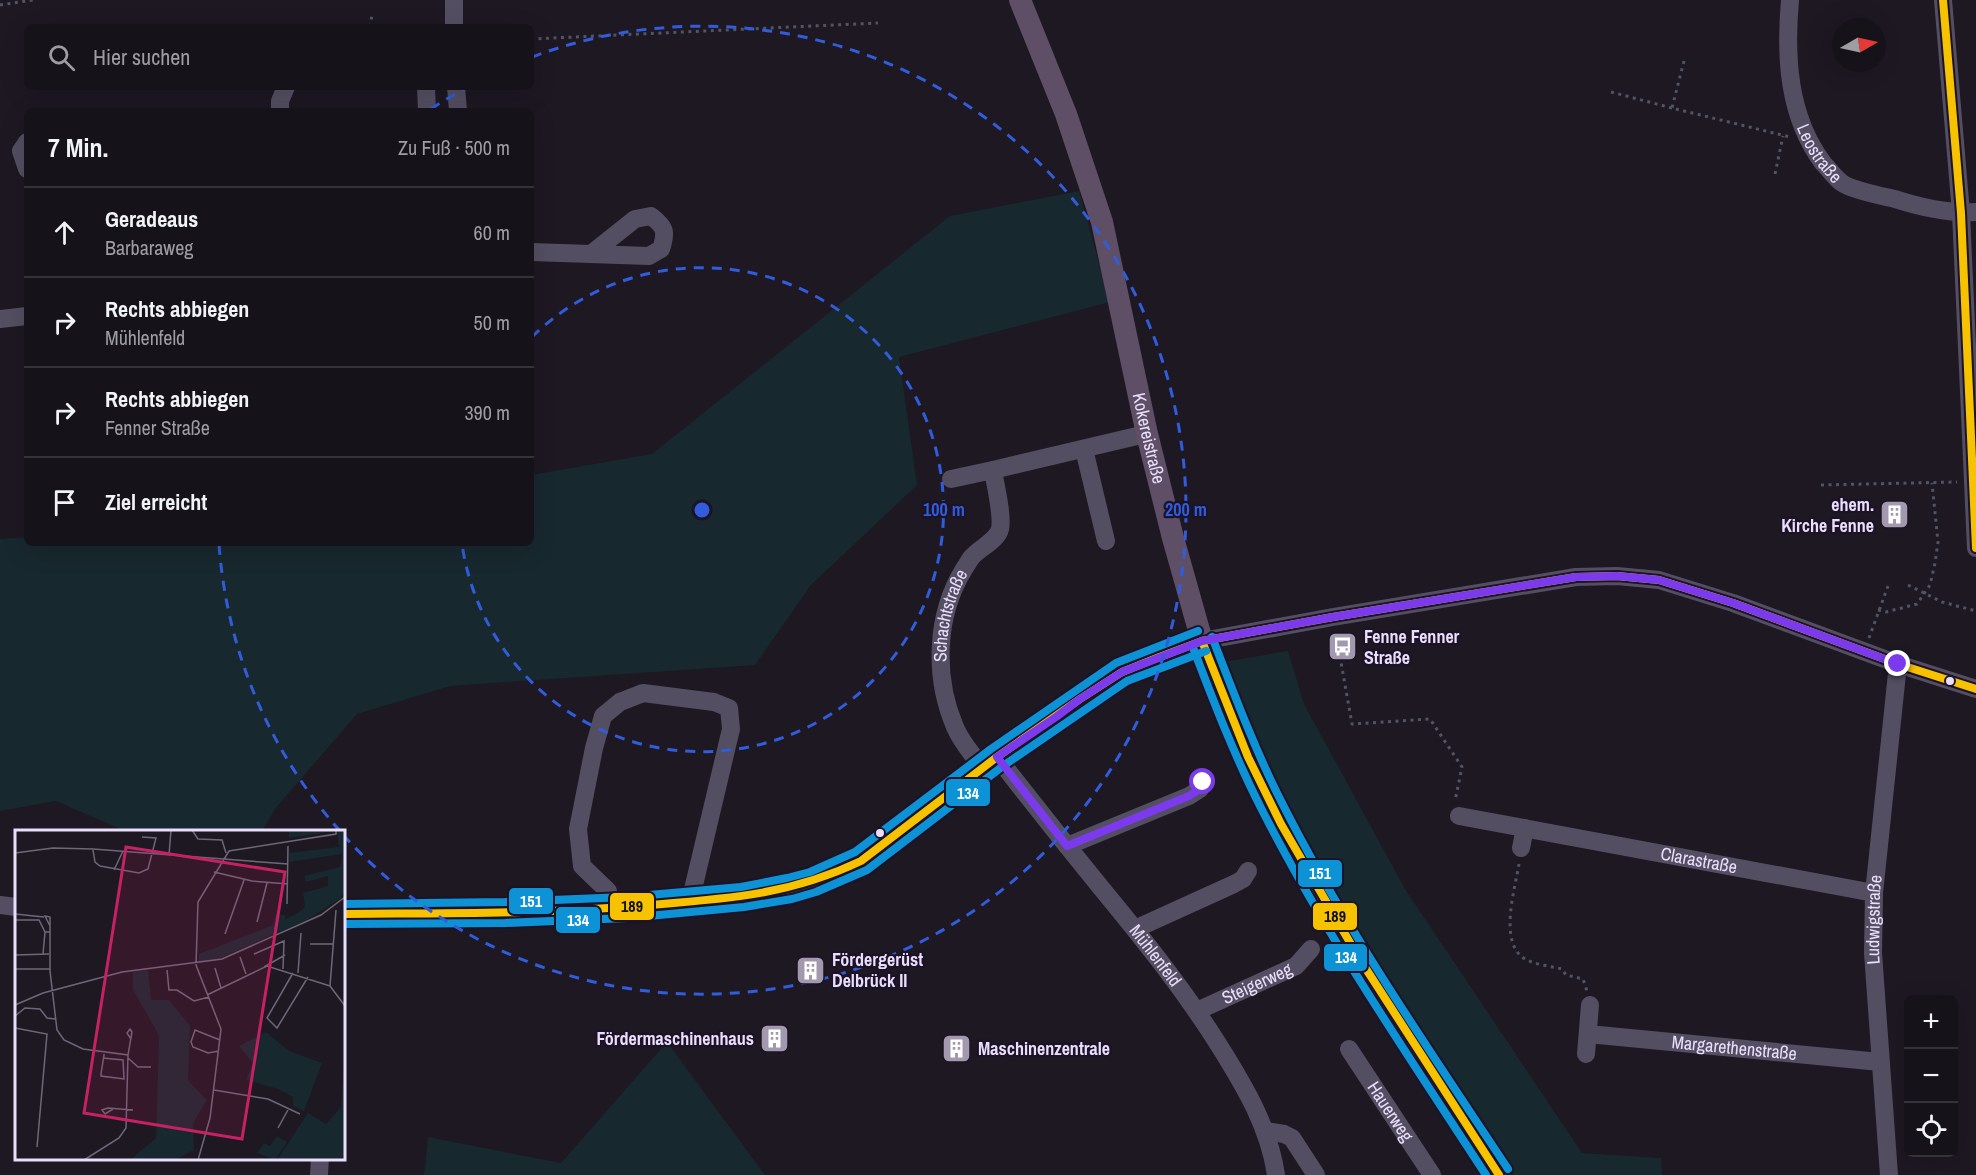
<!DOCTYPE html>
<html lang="de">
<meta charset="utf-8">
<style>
:root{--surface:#16121a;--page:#232027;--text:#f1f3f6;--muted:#9e9ea2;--line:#353239}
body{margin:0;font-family:"Archivo Narrow",sans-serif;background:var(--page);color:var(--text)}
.controls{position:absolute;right:18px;bottom:18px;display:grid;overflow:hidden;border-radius:9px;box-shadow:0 6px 24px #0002}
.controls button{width:54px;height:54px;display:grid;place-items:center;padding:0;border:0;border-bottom:2px solid var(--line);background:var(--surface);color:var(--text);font:30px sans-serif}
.compass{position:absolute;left:1832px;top:18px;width:54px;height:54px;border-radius:50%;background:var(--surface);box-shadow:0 6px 24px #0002;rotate:81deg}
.stop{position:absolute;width:18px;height:18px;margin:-14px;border:4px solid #7c3aed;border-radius:50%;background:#fff}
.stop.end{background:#7c3aed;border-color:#fff;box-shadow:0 2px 6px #0008}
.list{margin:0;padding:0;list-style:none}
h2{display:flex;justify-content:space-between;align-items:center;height:78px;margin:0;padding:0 24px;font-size:26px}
h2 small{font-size:20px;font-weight:400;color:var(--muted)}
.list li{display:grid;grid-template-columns:39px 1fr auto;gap:18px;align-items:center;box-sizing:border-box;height:90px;padding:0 24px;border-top:2px solid var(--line)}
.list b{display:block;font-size:22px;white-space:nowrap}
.list p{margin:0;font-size:20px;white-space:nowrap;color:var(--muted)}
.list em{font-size:20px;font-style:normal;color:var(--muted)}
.icon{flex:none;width:33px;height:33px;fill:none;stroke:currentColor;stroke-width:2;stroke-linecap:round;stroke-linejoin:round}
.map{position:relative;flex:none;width:1976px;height:1175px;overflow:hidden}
.search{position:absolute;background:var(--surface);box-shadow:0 6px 24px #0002;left:24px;top:24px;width:510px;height:66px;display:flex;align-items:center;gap:15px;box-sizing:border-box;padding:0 21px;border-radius:9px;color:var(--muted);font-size:22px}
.panel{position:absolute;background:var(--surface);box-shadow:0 6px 24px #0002;left:24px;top:108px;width:510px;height:438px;border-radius:9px}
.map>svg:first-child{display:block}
.green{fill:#18282f}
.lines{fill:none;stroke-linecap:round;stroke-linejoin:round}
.path{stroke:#505463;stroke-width:3;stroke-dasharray:3 4.5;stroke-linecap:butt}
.minor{stroke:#544e62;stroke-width:18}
.major{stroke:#5e4f66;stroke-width:22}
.bus-1-casing{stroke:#1c1327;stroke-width:12}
.bus-2-casing{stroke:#1c1327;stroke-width:12}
.bus-3-casing{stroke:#1c1327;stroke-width:12}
.bus-1{stroke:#f7c200;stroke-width:8}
.bus-2{stroke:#0d92d6;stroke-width:8}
.bus-3{stroke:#0d92d6;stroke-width:8}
.route{stroke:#7c3aed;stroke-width:8}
.ring{fill:none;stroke:#315cdc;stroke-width:3;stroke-dasharray:10 8}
.bus-dot{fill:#e9defb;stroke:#1c1327;stroke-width:2}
.labels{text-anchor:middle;stroke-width:4.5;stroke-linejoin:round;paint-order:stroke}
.street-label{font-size:18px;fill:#e9defb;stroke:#1c1327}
.poi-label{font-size:18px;font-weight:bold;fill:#e9defb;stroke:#1c1327;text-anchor:start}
.inset-road{fill:none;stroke:#6f6779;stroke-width:1.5}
.view{fill:#c42263;fill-opacity:0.15;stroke:#c42263;stroke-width:3}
.inset-edge{fill:none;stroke:#e9defb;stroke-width:3}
.centre{fill:#315cdc;stroke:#1c1327;stroke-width:3}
.ring-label{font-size:18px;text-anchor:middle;font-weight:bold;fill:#315cdc;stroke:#1c1327;stroke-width:4.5;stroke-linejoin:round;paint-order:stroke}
.line-badge{stroke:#1c1327;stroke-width:2}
.badge-label{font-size:16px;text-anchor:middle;font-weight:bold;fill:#fff}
.pale-badge-label{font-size:16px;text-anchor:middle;font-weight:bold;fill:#111}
</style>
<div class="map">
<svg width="1976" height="1175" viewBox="0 0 1976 1175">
<rect width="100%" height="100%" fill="#1d1822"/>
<!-- green -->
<g class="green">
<polygon points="1079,191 1110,302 899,357 917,485 811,585 755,665 450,686 357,714 275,809 262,831 125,831 56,801 0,811 0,539 27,537 27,543 531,543 531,475 652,454 950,216"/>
<polygon points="1288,651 1304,704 1405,889 1582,1153 1661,1158 1662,1175 1514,1175 1359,943 1288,817 1244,726 1223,662"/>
<polygon points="667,1042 765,1175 424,1175 428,1137 561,1163"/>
</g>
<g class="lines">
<!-- path -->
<g class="path">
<polyline points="0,5 33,0"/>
<polyline points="370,27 372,15"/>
<polyline points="531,39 878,23"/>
<polyline points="1684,61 1672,108 1790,137"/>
<polyline points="1611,92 1672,108"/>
<polyline points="1775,174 1783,136"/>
<polyline points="1821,485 1957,482"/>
<polyline points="1908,585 1942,602 1976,611"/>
<polyline points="1878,610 1886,612 1917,604 1930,585 1935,563 1938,542 1932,483"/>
<polyline points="1336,634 1352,724 1430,719 1462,767 1455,801"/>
<polyline points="1869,638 1888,586"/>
<path d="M 1519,864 C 1515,889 1498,943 1525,959 C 1536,965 1550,966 1562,969 L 1566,975 L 1583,979 L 1587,991"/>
</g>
<!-- minor -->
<g class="minor">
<polyline points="454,0 454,27"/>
<path id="s1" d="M 1790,0 C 1785,57 1788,116 1823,163 C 1829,169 1835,178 1842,183 C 1851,190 1882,196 1895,199 C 1920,207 1949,214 1976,212"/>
<polyline points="1943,0 1961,213 1976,548"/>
<polyline points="426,87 427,111"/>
<polyline points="456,87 458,111"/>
<polyline points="280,111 280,101 286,87"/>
<polyline points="27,142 21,151 27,169"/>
<path d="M 531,252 L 649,256 L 661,249 C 667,231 665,227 651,216 L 635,219 L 591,254"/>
<polyline points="0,319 27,316"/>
<polyline points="1084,449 1106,541"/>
<polyline points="951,479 993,470"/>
<path id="s2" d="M 997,757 C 1032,802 1067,846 1102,889 C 1144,940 1185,991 1220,1047 C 1245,1087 1269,1127 1276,1175"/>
<path id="s3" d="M 983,769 C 974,756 961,742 955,727 C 934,678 935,616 964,569 C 966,566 969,561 971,558 C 979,548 997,541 1000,529 C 1003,515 995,484 993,470 L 1137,436"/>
<path id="s4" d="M 1459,816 L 1874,893"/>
<polyline points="1067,846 1189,796 1200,789 1203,782"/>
<polyline points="1521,848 1525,828"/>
<polyline points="0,905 16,907"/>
<polyline points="609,909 608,891 582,866 578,829 594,748 603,716 620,702 643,693 714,702 729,708 731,729 690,902"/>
<path d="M 344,914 C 451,913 559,914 667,904 C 738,898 796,896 861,861 L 997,757 L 1056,717 L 1080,699 L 1122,672 L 1157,658 L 1202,641 L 1333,617 L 1576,577 L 1617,576 L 1659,580 L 1733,603 L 1898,664 L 1976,689"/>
<polyline points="1135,929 1234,884 1243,879 1248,871"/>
<path id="s5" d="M 1197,1011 L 1296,966 L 1311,949"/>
<path id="s6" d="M 1588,1034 L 1880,1062"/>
<path id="s7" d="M 1349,1049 L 1432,1175"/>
<polyline points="1586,1054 1590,1005"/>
<polyline points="1266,1131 1284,1134 1292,1138 1316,1175"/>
<polyline points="319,1175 320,1158"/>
<path id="s8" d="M 1889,1175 L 1873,953 L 1874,893 L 1898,664"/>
</g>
<!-- major -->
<path class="major" id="s9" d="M 1020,0 L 1066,114 L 1102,222 L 1147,434 L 1173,538 L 1202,641 L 1237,731 L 1280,823 L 1354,950 L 1499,1175"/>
<defs>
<g id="bus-1">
<polyline points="1943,0 1961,213 1976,548"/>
<polyline points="1202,641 1248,757 1281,824 1359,958 1499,1175"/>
<path d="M 344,914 C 446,913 547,914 649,905 C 726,899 790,895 861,861 L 997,757 L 1080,699 L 1122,672 L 1157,658 L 1202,641 L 1333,617 L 1576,577 L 1617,576 L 1659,580 L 1733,603 L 1898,664 L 1976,689"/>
</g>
<g id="bus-2">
<path d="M 1192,645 C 1213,700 1234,755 1261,808 C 1326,936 1408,1055 1486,1175"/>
<polyline points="344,924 505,923 627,918 744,907 792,899 816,892 867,870 1003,766 1127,681 1206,651"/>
</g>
<g id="bus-3">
<path d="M 1212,637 C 1233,691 1253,745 1279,797 C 1344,927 1428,1048 1508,1169"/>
<polyline points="344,904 505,902 626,897 741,887 787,878 810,872 855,852 991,749 1116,663 1198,631"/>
</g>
</defs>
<!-- bus-1 casing -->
<use href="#bus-1" class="bus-1-casing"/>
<!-- bus-2 casing -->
<use href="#bus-2" class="bus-2-casing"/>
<!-- bus-3 casing -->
<use href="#bus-3" class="bus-3-casing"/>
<!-- bus-1 -->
<use href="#bus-1" class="bus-1"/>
<!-- bus-2 -->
<use href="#bus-2" class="bus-2"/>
<!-- bus-3 -->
<use href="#bus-3" class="bus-3"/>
</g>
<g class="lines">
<!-- route -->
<polyline class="route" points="1203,782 1200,789 1189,796 1067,846 997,757 1056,717 1080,699 1122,672 1202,641 1333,617 1576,577 1617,576 1659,580 1733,603 1898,664"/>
</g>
<!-- distance rings -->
<g class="ring">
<path d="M532 337A242 242 0 1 1 462 544"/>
<path d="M340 831A484 484 0 0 1 219 544M431 109A484 484 0 0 1 464 89M532 57A484 484 0 1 1 345 837"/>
</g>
<!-- icons -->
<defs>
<symbol id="building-square" viewBox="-11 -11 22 22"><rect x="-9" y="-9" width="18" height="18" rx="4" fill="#a299af" stroke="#1c1327"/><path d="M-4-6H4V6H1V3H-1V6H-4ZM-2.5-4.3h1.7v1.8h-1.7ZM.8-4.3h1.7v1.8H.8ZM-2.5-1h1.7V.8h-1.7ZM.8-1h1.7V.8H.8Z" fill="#fff"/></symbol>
<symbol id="bus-square" viewBox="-11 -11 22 22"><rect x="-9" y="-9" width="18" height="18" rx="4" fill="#a299af" stroke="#1c1327"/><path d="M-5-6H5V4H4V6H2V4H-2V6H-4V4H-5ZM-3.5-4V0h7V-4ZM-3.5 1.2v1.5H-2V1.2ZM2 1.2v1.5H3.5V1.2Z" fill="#fff"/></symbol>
</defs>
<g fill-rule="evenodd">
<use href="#building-square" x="1878" y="498" width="33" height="33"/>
<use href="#bus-square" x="1326" y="630" width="33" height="33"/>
<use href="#building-square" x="794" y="954" width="33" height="33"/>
<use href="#building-square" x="758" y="1022" width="33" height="33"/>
<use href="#building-square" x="940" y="1032" width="33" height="33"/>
</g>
<!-- markers -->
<g class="bus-dot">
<circle cx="1950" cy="681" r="5"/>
<circle cx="880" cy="833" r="5"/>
</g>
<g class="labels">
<!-- street labels -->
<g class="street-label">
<text dy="6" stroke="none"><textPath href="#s1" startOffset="160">Leostraße</textPath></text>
<text dy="6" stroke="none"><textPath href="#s9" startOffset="458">Kokereistraße</textPath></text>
<text dy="6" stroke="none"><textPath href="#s3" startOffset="165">Schachtstraße</textPath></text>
<text dy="6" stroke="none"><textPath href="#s4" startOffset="244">Clarastraße</textPath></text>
<text dy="6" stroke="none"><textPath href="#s8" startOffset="256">Ludwigstraße</textPath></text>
<text dy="6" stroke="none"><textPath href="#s2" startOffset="254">Mühlenfeld</textPath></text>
<text dy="6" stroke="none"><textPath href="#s5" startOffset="66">Steigerweg</textPath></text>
<text dy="6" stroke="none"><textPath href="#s6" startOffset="147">Margarethenstraße</textPath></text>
<text dy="6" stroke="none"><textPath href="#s7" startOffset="75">Hauerweg</textPath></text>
</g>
<!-- poi labels -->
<g class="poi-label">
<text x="1874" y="511" text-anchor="end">ehem.<tspan x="1874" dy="21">Kirche Fenne</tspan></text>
<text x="1364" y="643">Fenne Fenner<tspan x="1364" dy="21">Straße</tspan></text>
<text x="832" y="966">Fördergerüst<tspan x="832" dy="21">Delbrück II</tspan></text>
<text x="754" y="1045" text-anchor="end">Fördermaschinenhaus</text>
<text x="978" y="1055">Maschinenzentrale</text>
</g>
</g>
<!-- overview -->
<g transform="translate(15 830)">
<rect width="330" height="330" fill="#1d1822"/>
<path d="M 274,0 L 320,0 L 320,1 L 274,8 ZM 322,0 L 330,0 L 330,61 L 326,68 L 292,90 L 207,127 L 184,133 L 184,124 L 258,95 L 261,84 L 270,85 L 270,89 L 283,83 L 290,77 L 288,63 L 313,56 L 313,46 L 291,52 L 289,46 L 325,37 L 327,24 L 274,32 L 274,23 L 324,17 ZM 133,140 L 136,170 L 154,170 L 175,196 L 173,251 L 192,270 L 178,293 L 179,320 L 160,330 L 115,330 L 141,308 L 144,205 L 118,160 L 118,142 ZM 251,202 L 274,221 L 307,233 L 289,281 L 278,276 L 278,267 L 263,259 L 231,250 L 238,233 L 224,216 ZM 330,221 L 330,330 L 262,330 L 293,283 L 311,294 L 326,277 ZM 262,306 L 272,312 L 260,330 L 242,323 L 249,313 L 255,316 Z" fill="#18282f"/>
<path class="inset-road" d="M 177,0 L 183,9 L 207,10 L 211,23M 78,20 L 80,32 L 85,36 L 124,43 L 133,39 L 141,8 L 127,7M 0,23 L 38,18 L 78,19 L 273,34M 154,25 L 156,0M 99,40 L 108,21M 199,42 L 237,51 L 273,54M 272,74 L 273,16M 0,84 L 29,87M 0,90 L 24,90 L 30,102 L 35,102M 242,92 L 252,53M 35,96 L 30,86 L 35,87 L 35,141 L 42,200 L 49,210 L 68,219 L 113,225 L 111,298 L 104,308 L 69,330M 210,104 L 229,50M 295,114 L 318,114M 28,124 L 30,102M 239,124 L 269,111 L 268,139M 0,125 L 34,124M 225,127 L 231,144M 249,137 L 270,125M 200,138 L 206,158M 0,139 L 35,139M 152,140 L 154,160 L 162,160 L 179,171 L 194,167M 278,143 L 252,188 L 262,198 L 293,147M 283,143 L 286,103M 315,156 L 330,176M 192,165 L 252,136 L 315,156 L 321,80M 0,175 L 28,163 L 107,142 L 207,129 L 306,85 L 330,67M 0,186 L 10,178 L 25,179 L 32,188 L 40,189M 0,198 L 32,204 L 22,317M 204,221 L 193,223 L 178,217 L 176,212 L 180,200 L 205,210M 113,225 L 117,202 L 115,199 L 112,203 L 116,209M 88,228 L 108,230 L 109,249 L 86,246 L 86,244 L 89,225 L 89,224M 113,228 L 123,237 L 136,237M 199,260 L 253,269 L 285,284M 98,279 L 90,284 L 87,280 L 93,278 L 118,280M 263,298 L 274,278M 183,330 L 195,288 L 206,199 L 181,135 L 183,72 L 214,21 L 321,4 L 321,0"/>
<path class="view" d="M 111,17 L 270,42 L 227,309 L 69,283 Z"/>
<rect width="330" height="330" class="inset-edge"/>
</g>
<circle cx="702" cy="510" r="9" class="centre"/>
<g class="ring-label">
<text x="944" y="516">100 m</text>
<text x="1186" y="516">200 m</text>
</g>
<g class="line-badge">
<rect x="945" y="778" width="46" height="29" rx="6" fill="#0d92d6"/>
<rect x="1297" y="859" width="46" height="29" rx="6" fill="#0d92d6"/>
<rect x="508" y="887" width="46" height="28" rx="6" fill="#0d92d6"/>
<rect x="609" y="892" width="46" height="29" rx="6" fill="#f7c200"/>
<rect x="1312" y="902" width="46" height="29" rx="6" fill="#f7c200"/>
<rect x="555" y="906" width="46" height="28" rx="6" fill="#0d92d6"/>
<rect x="1323" y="943" width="45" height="29" rx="6" fill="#0d92d6"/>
</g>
<g class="badge-label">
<text x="968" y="799">134</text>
<text x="1320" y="879">151</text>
<text x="531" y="907">151</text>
<text x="578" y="926">134</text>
<text x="1346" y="963">134</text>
</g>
<g class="pale-badge-label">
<text x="632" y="912">189</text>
<text x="1335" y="922">189</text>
</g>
</svg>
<div class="controls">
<button>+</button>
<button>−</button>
<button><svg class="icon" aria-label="locate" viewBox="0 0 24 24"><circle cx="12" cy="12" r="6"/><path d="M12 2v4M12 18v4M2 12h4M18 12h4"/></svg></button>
</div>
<svg class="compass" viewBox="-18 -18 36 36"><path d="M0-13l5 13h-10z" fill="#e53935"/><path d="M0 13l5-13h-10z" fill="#9e9ea2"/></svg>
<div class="stop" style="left:1203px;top:782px"></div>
<div class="stop end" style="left:1898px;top:664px"></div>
<div class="search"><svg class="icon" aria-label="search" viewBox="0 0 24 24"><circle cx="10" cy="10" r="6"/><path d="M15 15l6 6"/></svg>Hier suchen</div>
<section class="panel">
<h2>7 Min.<small>Zu Fuß · 500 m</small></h2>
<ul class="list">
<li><svg class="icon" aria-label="ahead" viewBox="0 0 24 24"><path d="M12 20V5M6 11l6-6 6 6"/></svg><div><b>Geradeaus</b><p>Barbaraweg</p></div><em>60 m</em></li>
<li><svg class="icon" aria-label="right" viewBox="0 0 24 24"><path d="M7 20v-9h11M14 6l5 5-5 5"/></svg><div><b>Rechts abbiegen</b><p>Mühlenfeld</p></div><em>50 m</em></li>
<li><svg class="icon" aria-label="right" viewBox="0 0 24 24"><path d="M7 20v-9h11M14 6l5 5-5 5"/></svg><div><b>Rechts abbiegen</b><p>Fenner Straße</p></div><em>390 m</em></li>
<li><svg class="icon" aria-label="arrive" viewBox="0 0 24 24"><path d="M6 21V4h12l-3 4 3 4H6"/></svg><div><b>Ziel erreicht</b></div></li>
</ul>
</section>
</div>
